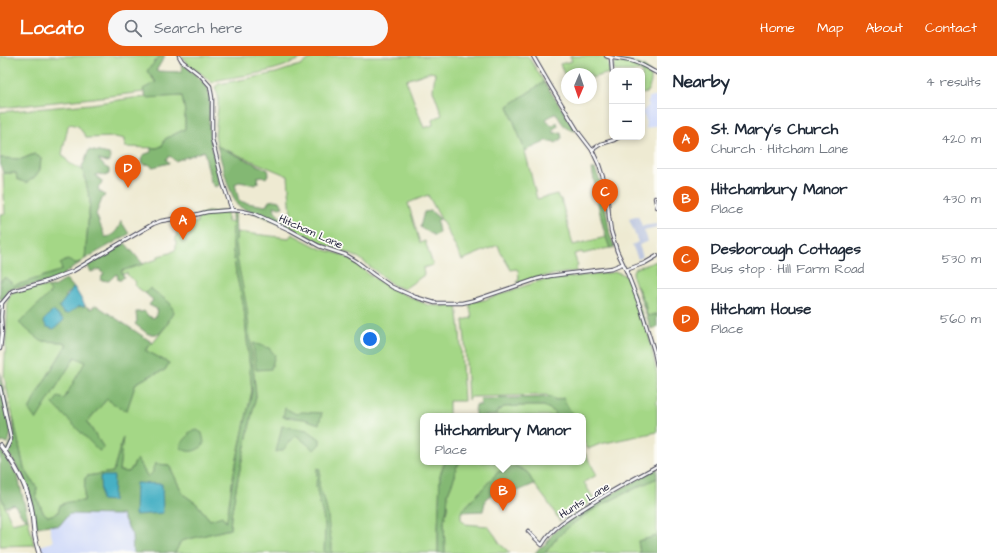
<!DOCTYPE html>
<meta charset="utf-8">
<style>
:root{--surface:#fff;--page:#f6f6f7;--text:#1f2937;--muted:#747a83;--line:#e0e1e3;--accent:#ea580c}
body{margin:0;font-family:"Architects Daughter",sans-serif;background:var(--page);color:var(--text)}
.controls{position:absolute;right:12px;top:12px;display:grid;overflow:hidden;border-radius:8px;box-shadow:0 2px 6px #0003}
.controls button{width:36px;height:36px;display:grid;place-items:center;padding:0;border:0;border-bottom:1px solid var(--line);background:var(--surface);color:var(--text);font:20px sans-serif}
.compass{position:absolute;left:561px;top:12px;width:36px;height:36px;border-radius:50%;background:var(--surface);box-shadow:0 2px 6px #0003;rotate:182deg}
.you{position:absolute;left:370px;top:283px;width:14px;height:14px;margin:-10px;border:3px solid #fff;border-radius:50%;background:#1a73e8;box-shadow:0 0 0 6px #1a73e833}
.badge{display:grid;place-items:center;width:26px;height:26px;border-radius:50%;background:var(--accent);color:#fff;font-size:13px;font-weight:700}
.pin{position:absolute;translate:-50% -33px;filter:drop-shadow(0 1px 2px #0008)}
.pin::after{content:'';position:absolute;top:21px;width:14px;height:12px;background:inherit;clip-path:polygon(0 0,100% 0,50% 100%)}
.popup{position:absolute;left:420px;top:357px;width:166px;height:52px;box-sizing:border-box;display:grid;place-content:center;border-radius:8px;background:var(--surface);filter:drop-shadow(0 1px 3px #0005);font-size:13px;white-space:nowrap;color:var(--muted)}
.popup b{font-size:15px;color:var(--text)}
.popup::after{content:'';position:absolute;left:50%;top:100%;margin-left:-8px;border:8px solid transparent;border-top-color:var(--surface)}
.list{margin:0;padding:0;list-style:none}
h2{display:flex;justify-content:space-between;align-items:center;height:52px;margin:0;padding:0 16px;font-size:17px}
h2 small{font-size:13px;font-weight:400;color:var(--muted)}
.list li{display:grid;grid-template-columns:26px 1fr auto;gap:12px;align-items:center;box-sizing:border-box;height:60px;padding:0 16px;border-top:1px solid var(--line)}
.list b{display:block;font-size:15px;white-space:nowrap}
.list p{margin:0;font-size:13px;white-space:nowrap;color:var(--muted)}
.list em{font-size:13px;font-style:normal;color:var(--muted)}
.icon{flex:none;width:22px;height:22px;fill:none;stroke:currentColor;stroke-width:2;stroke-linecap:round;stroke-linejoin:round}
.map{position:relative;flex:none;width:657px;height:497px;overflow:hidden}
header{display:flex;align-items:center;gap:24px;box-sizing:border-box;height:56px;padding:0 20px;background:var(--accent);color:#fff}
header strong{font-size:19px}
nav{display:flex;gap:22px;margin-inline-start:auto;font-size:14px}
.search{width:280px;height:36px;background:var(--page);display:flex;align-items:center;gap:10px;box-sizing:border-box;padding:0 14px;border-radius:22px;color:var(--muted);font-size:15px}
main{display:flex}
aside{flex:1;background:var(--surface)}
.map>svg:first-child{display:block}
.built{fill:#d0daf9}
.industrial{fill:#bac4de}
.green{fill:#a4d786;stroke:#637c60;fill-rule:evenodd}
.forest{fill:#83b873;stroke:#526d57}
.water{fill:#46b0c4;stroke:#346980}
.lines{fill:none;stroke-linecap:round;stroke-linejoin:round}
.street-casing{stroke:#414052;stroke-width:4.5}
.secondary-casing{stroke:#414052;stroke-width:5.5}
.street{stroke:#fff;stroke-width:2.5}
.secondary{stroke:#fff;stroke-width:3.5}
.labels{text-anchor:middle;stroke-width:3.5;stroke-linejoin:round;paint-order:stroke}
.street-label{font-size:11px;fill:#22223b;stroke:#fdfcf7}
</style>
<header>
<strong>Locato</strong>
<div class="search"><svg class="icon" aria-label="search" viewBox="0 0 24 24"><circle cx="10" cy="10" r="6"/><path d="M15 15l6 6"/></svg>Search here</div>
<nav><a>Home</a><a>Map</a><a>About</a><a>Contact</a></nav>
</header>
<main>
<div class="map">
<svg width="657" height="497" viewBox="0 0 657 497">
<rect width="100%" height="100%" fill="#fdfcf7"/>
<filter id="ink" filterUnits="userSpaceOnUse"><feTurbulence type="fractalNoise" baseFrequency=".025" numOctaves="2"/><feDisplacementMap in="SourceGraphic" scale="8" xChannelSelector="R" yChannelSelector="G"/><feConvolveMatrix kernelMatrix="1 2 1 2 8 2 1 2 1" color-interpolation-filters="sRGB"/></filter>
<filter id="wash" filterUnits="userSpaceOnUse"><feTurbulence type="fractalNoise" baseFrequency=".012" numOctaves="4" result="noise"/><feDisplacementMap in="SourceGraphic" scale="16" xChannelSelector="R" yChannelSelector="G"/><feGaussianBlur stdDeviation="0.9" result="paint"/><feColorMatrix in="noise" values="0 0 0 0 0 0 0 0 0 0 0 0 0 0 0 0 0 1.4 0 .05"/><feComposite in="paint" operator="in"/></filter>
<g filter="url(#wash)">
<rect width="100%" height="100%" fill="#eeead2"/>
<!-- built -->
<g class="built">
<polygon points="649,41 657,41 657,69 646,73 645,61 642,58 642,56 649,49 647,46 649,44"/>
<polygon points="69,458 122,459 132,479 133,497 42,497 40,490 53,486 49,469 59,470"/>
</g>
<!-- industrial -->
<polygon class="industrial" points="638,160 642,170 657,168 657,171 644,174 648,185 639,189 643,201 638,203 632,189 638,186 629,163"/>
<!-- green -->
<g class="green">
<polygon points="0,0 160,0 147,15 156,27 144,33 144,36 110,40 0,52"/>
<path d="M 181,0 L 305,0 C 280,16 247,19 218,24 L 212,27 L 202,18 L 188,9 L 184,3 L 182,2 Z"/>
<path d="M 315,0 L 528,0 L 544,26 L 508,50 L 525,95 L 537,143 L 557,138 L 559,143 L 561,143 L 573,189 L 606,181 L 610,192 L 598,194 L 583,198 L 582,196 L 574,198 L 578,210 L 576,212 L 577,215 L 540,221 L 522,226 L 517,227 L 519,222 L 518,214 L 516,213 L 511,214 L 501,197 L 498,189 L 462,204 L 448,176 L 428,139 L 408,147 L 420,187 L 425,185 L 433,209 L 423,212 L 424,219 L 404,233 L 393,229 L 359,202 L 317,185 L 292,172 L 288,120 L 217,90 L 215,79 L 218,51 L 218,40 L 215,31 L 219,28 L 276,17 L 300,9 ZM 430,16 L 435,17 L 433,34 L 442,59 L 432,64 L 433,69 L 424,72 L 406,24 Z"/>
<polygon points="570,0 603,0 607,2 610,17 598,20 591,22 591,18 567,18 567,25 560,8 572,5"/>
<path d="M 619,5 C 632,6 653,8 651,25 C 650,30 649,33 646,37 L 642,38 L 642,15 L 614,15 L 614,8 Z"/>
<polygon points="182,40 185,56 185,73 165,83 162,90 157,92 125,91 125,83 115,81 87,82 78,70 70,68 68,70 62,98 69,107 83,114 90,144 85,203 53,226 8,233 0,226 0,158 5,158 3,117 16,117 40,114 41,102 34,98 22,103 0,102 0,56 91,48 133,42"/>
<polygon points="227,155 228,166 233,166 233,195 236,217 244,252 252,335 233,421 227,465 225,466 210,464 197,448 183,438 169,409 155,408 153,416 148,421 137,403 129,416 119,415 122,384 113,416 87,420 85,422 84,445 59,452 58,458 47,460 43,456 36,440 37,432 24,412 4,320 8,244 12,236 48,230 51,236 41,285 63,286 67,288 37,337 36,364 75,300 86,306 64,344 104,392 87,366 107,343 120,352 127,354 136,327 152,319 165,314 169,307 145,294 153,287 167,269 170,262 174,256 150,232 145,237 134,229 136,226 128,220 127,217 123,218 122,217 121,215 158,203 158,200 170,197 176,193 176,184 178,167 197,167 198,159 207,156"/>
<polygon points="236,176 289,182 292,178 319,192 342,199 358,208 368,218 392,233 428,249 442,250 457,249 460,276 464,345 449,345 449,360 423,360 423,406 445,406 440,419 438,476 438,497 175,497 180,485 230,473 231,460 237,427 256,340 251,290 237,202"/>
<polygon points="657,205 657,258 647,260 645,247 636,229 632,219 634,213"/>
<path d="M 617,216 L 626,220 L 631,230 L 641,255 L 649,280 L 657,318 L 657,376 L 600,388 L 588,393 L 583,384 L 583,360 C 570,360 568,353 563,342 L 556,344 L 546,339 L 471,341 L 468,344 L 465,285 L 463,264 L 472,262 L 469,246 L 484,244 L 539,225 L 550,223 Z"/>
<polygon points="520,350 544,350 555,356 554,360 495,360 499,354 504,351"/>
<polygon points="583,394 597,419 584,426 594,444 560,465 547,445 534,428 527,416 516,410 498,416 461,456 461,463 465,468 488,470 496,481 499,487 510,497 445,497 444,465 447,452 448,437 455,420 456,412 460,406 583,406"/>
<path d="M 657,422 L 657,480 L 638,485 L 640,497 L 545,497 C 551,490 556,482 563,476 C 590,451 625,438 657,422 Z"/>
<polygon points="0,437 5,451 12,467 28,463 34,489 0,490"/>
</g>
<!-- forest -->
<g class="forest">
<polygon points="160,0 165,0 156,15 182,16 181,6 195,18 206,29 208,33 210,43 209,66 210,84 220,129 215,131 211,126 204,95 175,105 170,100 166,103 169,107 153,111 148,108 144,109 142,106 143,99 151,96 151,92 157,92 162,90 165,83 185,73 185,56 182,40 146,42 143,33 156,26 147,15"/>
<path d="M 544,26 L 577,75 C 565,75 561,66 556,57 L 546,63 L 552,70 L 557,66 L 558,70 L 553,73 L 554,77 L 561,76 L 562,82 L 556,87 L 552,85 L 548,86 L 546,84 L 545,86 L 525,95 L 508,50 Z"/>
<path d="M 217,90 L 268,114 L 269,117 L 266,122 L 262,120 L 257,121 L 258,127 L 256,129 L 239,126 L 235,128 L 239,145 C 248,148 257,148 266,150 L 269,145 L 275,144 L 280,145 L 283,151 L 279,152 L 274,150 C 275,160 283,163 292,168 L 292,172 L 242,152 L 237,149 L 228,129 Z"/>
<path d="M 89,94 L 109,98 L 111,103 L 107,106 L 98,103 L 105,111 L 109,113 L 109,118 L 105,120 L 99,118 L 95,119 L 102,125 L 101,128 L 98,131 L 99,135 L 105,139 L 102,143 L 96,158 L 105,181 C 113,181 119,173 121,165 L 129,178 L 85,203 L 90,144 L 82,110 C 86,105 86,100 89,94 Z"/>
<path d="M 34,98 L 41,102 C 40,117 39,119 26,127 L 17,123 L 16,117 L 3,117 L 1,111 L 0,102 L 22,103 Z"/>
<path d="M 592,113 L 595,113 L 602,129 L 610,179 L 615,192 L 610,192 C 600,167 597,140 592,113 Z"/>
<polygon points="431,155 440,163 437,165 439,176 435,180 420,171 424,156"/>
<path d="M 232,156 L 235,156 L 237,202 L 247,252 L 256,340 L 237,427 L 231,460 L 230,473 L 181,485 L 175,497 L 133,497 L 132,479 L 122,459 L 69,458 L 59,470 L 49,469 L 37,471 L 23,420 L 7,395 L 14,380 L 13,361 L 24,412 L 37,432 L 36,440 L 43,456 L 48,460 L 58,457 L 60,449 C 68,445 75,445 84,445 L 85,422 L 87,420 L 113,416 L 123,381 L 119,415 L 129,416 L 132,412 L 137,403 L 148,421 L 153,416 L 153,412 L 155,408 L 169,409 L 183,438 L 197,448 L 210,464 L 222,460 L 226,466 L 227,462 L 233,421 L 252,335 L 244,252 L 236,217 L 233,195 Z"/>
<polygon points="125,187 143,208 121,215 124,221 121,224 118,224 117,218 115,219 109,225 100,224 104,217 101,216 100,213 91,216 87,209"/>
<polygon points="67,204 76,207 81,206 53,226 8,233 4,243 0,243 0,226 3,222 6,222 14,229 23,227 62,214 60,208"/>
<polygon points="66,223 74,232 65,240 91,253 96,249 153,287 145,294 169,307 165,314 152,319 136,327 127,354 120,352 107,343 87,366 104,392 99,395 53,348 58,341 64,343 85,306 75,301 36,364 29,354 37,337 67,288 63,286 41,285 19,267 51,236 48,232 55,230"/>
<polygon points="636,229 645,247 647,260 657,258 657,271 651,273"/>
<polygon points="150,232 170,247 174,256 170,262 167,269 159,278 148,278 135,268 137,265 136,256 141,256 144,255 146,257 148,260 154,262 156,259 157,253 149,249 153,244 145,237"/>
<polygon points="253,287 269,292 275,299 271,313 256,314"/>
<path d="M 0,316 C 2,336 17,369 8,387 L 4,386 L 1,387 L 0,386 Z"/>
<polygon points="551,341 556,344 563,342 571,356 576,360 554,360 555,356 544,350 520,350 504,351 499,354 495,360 475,360 475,349 481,349 480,343"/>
<polygon points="285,352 296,358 302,356 322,357 319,368 304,363 283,361"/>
<polygon points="282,370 307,374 320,383 320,388 314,394 296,379 283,394 276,396"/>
<path d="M 197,374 L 202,377 L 204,386 L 203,390 C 196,395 189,398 181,392 L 181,387 C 184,384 189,381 189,376 Z"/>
<polygon points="0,393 18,421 28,463 23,461 14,448 5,451 0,437"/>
<polygon points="445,406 460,406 456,412 455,420 448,437 447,452 444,465 445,497 438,497 438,476 440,419"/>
<polygon points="516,410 527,416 534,428 511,438 495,437 486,442 483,455 461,456 498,416"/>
<polygon points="317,412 320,413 319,431 324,442 328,459 329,472 332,488 332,497 325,497 324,496 325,469 316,431"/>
<path d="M 657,412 L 657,422 C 625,438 590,451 563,476 C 556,482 551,490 545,497 L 535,497 L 540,491 L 545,489 L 553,477 L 575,459 Z"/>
<polygon points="657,480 657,497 640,497 638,485"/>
</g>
<!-- water -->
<g class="water">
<polygon points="74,231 85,249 84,251 80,250 67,258 65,257 64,258 59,251"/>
<polygon points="53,255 64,264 54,273 47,271 43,265"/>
<polygon points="100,420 114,420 113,445 101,444"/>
<polygon points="136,427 162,428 163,457 135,459"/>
</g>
</g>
<g filter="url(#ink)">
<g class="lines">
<defs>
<g id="street">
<polyline points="179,0 182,5 201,20 210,30 212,42 212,83 223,127 232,154"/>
<polyline points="533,0 551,31 579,77 592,94 599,109 607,134 609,161 611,175 617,195 626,214 641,253 654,295 657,309"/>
<path d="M 606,0 C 615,3 623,3 631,5 C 641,7 648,13 657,17"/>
<polyline points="611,2 612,15"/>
<polyline points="592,94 601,88 614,84 619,81"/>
<polyline points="655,142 657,151"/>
<polyline points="626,214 645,207 657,200"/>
<polyline points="0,248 2,247 12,235 44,226 73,215 153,168 161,165 186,161 207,156 232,154 242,155 255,158 290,174 319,190 346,199 356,205 373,218 392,231 415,241 435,247 462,247 475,244 537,223 550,220 612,212 622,208"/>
<polyline points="0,293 2,277 1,261 2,247"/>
<polyline points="0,331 11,383 5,396"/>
<path d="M 528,475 L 542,489 C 552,471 573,459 589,449 C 611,435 634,423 657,410"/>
</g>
<path id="secondary" d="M 0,389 C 14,407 26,428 31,450 C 33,459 33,467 34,475 C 35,483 37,490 39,497"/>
</defs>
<!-- street casing -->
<use href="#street" class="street-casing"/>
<!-- secondary casing -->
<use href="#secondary" class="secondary-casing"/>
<!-- street -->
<use href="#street" class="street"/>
<!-- secondary -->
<use href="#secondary" class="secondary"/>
</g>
</g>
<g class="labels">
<!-- street labels -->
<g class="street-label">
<text transform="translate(311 175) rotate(24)" y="4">Hitcham Lane</text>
<text transform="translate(584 444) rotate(-32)" y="4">Hunts Lane</text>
</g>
</g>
</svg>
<div class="controls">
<button>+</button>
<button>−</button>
</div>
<svg class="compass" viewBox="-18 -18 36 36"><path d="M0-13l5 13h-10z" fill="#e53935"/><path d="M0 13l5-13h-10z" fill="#747a83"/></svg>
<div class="you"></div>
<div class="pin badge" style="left:183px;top:184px">A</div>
<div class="pin badge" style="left:503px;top:455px">B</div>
<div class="popup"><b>Hitchambury Manor</b>Place</div>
<div class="pin badge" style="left:605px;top:156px">C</div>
<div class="pin badge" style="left:128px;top:132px">D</div>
</div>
<aside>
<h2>Nearby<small>4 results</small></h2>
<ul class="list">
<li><span class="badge">A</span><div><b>St. Mary's Church</b><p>Church · Hitcham Lane</p></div><em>420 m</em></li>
<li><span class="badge">B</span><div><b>Hitchambury Manor</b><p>Place</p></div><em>430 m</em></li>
<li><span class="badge">C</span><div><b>Desborough Cottages</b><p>Bus stop · Hill Farm Road</p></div><em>530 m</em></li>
<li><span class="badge">D</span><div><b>Hitcham House</b><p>Place</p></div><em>560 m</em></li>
</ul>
</aside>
</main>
